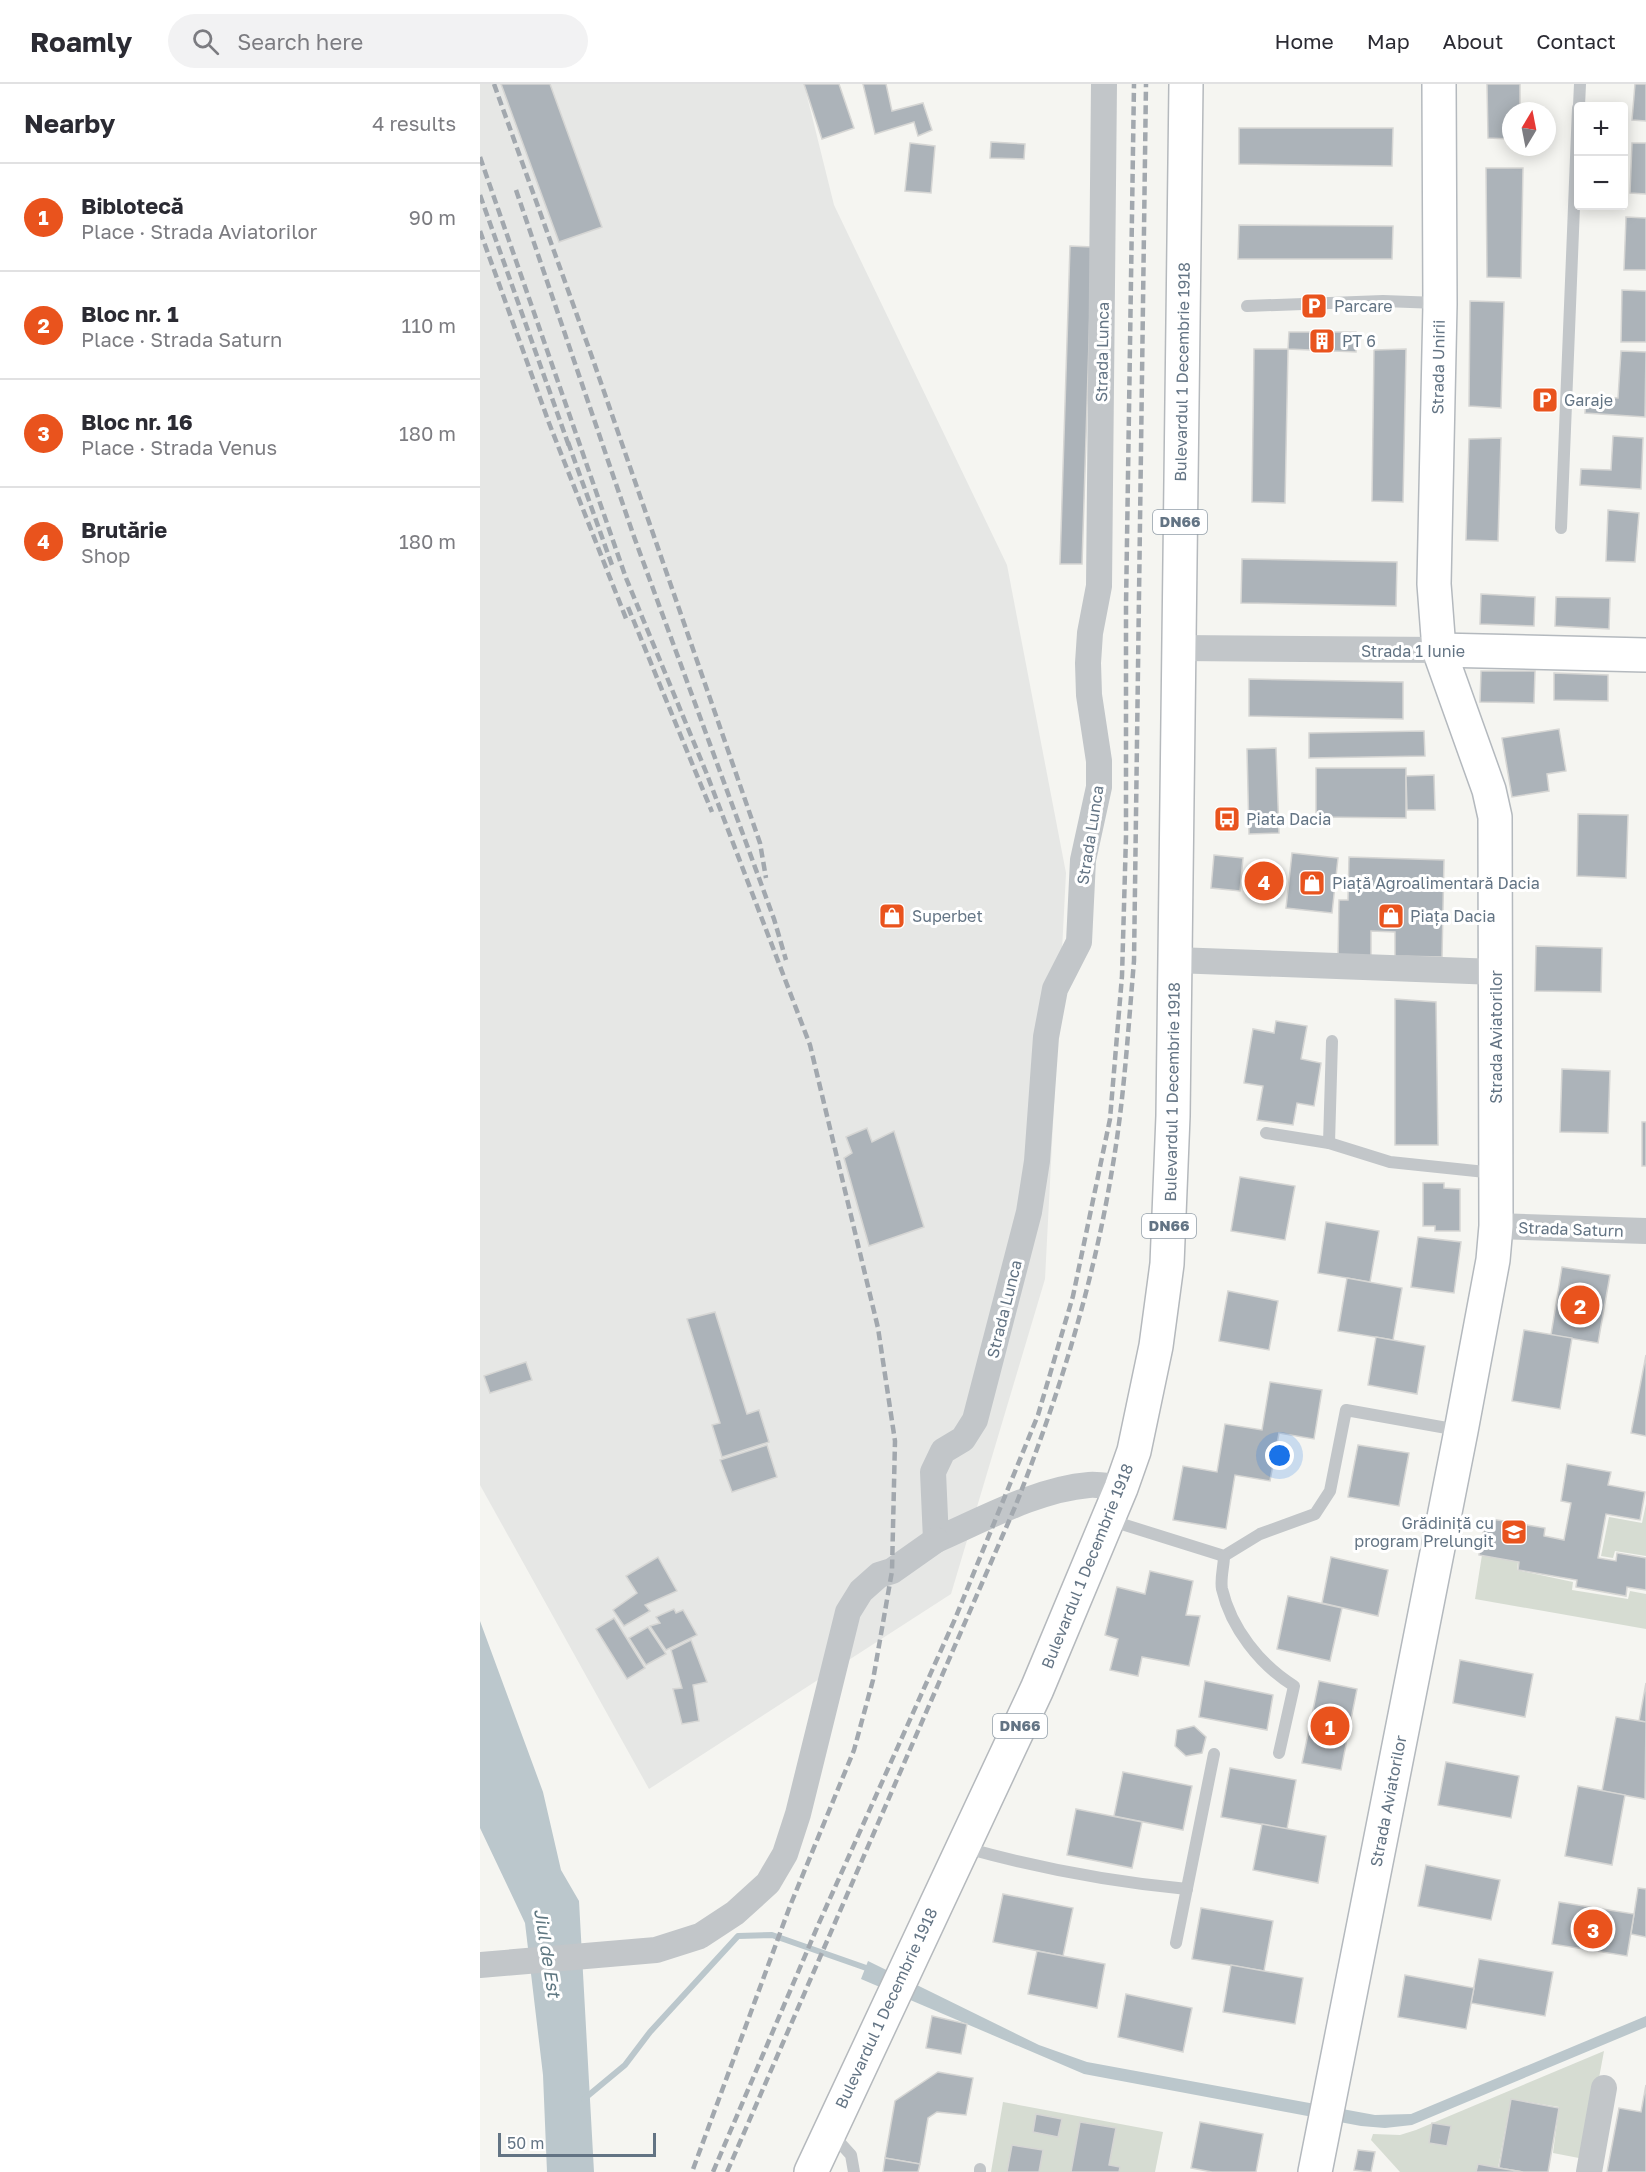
<!DOCTYPE html>
<meta charset="utf-8">
<style>
:root{--surface:#fff;--page:#f2f2f3;--text:#2b2b33;--muted:#7c7c81;--line:#e1e1e2;--accent:#e9531d}
body{margin:0;font-family:"Golos Text",sans-serif;background:var(--page);color:var(--text)}
.controls{position:absolute;right:18px;top:18px;display:grid;overflow:hidden;border-radius:6px;box-shadow:0 3px 15px #0003}
.controls button{width:54px;height:54px;display:grid;place-items:center;padding:0;border:0;border-bottom:2px solid var(--line);background:var(--surface);color:var(--text);font:30px sans-serif}
.compass{position:absolute;left:1022px;top:18px;width:54px;height:54px;border-radius:50%;background:var(--surface);box-shadow:0 3px 15px #0003;rotate:10deg}
.scale{position:absolute;left:18px;bottom:15px;width:158px;box-sizing:border-box;padding-left:6px;border:3px solid #637484;border-top:0;font-size:16px;line-height:21px;white-space:nowrap;color:#637484;-webkit-text-stroke:4px #fff;paint-order:stroke}
.you{position:absolute;left:800px;top:1372px;width:21px;height:21px;margin:-15px;border:4px solid #fff;border-radius:50%;background:#1a73e8;box-shadow:0 0 0 9px #1a73e833}
.badge{display:grid;place-items:center;width:39px;height:39px;border-radius:50%;background:var(--accent);color:#fff;font-size:20px;font-weight:700}
.pin{position:absolute;translate:-50% -50%;border:3px solid #fff;box-shadow:0 2px 6px #0006}
.list{margin:0;padding:0;list-style:none}
h2{display:flex;justify-content:space-between;align-items:center;height:78px;margin:0;padding:0 24px;font-size:26px}
h2 small{font-size:20px;font-weight:400;color:var(--muted)}
.list li{display:grid;grid-template-columns:39px 1fr auto;gap:18px;align-items:center;box-sizing:border-box;height:108px;padding:0 24px;border-top:2px solid var(--line)}
.list b{display:block;font-size:22px;white-space:nowrap}
.list p{margin:0;font-size:20px;white-space:nowrap;color:var(--muted)}
.list em{font-size:20px;font-style:normal;color:var(--muted)}
.icon{flex:none;width:33px;height:33px;fill:none;stroke:currentColor;stroke-width:2;stroke-linecap:round;stroke-linejoin:round}
.map{position:relative;flex:none;width:1166px;height:2088px;overflow:hidden}
header{display:flex;align-items:center;gap:36px;box-sizing:border-box;height:84px;padding:0 30px;background:var(--surface);border-bottom:2px solid var(--line)}
header strong{font-size:28px}
nav{display:flex;gap:33px;margin-inline-start:auto;font-size:21px}
.search{width:420px;height:54px;background:var(--page);display:flex;align-items:center;gap:15px;box-sizing:border-box;padding:0 21px;border-radius:33px;color:var(--muted);font-size:22px}
main{display:flex}
aside{flex:1;background:var(--surface)}
.map>svg:first-child{display:block}
.built{fill:#e6e7e5}
.green{fill:#d6dcd2;fill-rule:evenodd}
.water{fill:#bbc7cc}
.lines{fill:none;stroke-linecap:round;stroke-linejoin:round}
.stream{stroke:#bbc7cc;stroke-width:6}
.building{fill:#acb3b9;stroke:#d6d6d4;stroke-width:1.5}
.secondary-casing{stroke:#b4b9be;stroke-width:36}
.primary-casing{stroke:#b5b9bd;stroke-width:36}
.lane{stroke:#c2c6c9;stroke-width:12}
.street{stroke:#c2c6c9;stroke-width:26}
.secondary{stroke:#fff;stroke-width:33}
.primary{stroke:#fff;stroke-width:33}
.rail{stroke:#a2a8ae;stroke-width:4.5;stroke-dasharray:9 4.5;stroke-linecap:butt}
.labels{text-anchor:middle;stroke-width:6;stroke-linejoin:round;paint-order:stroke}
.shield{fill:#fff;stroke:#929ea9;stroke-width:1.5}
.shield-label{font-size:15px;font-weight:bold;fill:#637484}
.poi-label{font-size:16px;fill:#637484;stroke:#fff;text-anchor:start}
.street-label{font-size:16px;fill:#637484;stroke:#fff}
.water-label{font-size:18px;font-style:italic;fill:#5f7781;stroke:#fff}
</style>
<header>
<strong>Roamly</strong>
<div class="search"><svg class="icon" aria-label="search" viewBox="0 0 24 24"><circle cx="10" cy="10" r="6"/><path d="M15 15l6 6"/></svg>Search here</div>
<nav><a>Home</a><a>Map</a><a>About</a><a>Contact</a></nav>
</header>
<main>
<aside>
<h2>Nearby<small>4 results</small></h2>
<ul class="list">
<li><span class="badge">1</span><div><b>Biblotecă</b><p>Place · Strada Aviatorilor</p></div><em>90 m</em></li>
<li><span class="badge">2</span><div><b>Bloc nr. 1</b><p>Place · Strada Saturn</p></div><em>110 m</em></li>
<li><span class="badge">3</span><div><b>Bloc nr. 16</b><p>Place · Strada Venus</p></div><em>180 m</em></li>
<li><span class="badge">4</span><div><b>Brutărie</b><p>Shop</p></div><em>180 m</em></li>
</ul>
</aside>
<div class="map">
<svg width="1166" height="2088" viewBox="0 0 1166 2088">
<rect width="100%" height="100%" fill="#f5f5f1"/>
<!-- built -->
<polygon class="built" points="0,0 324,0 354,121 527,481 586,789 565,1195 471,1510 169,1705 0,1401"/>
<!-- green -->
<g class="green">
<polygon points="1166,1420 1166,1472 1135,1467 1133,1474 1121,1472 1129,1433 1162,1439"/>
<polygon points="1002,1471 1038,1478 1037,1486 1093,1498 1092,1506 1148,1515 1150,1507 1166,1510 1166,1545 995,1515"/>
<polygon points="1124,1967 1104,2075 1073,2069 1079,2023 1031,2015 1018,2084 998,2080 996,2088 920,2088 891,2056 893,2050 920,2051 936,2046"/>
<path d="M 523,2018 L 683,2048 L 675,2088 L 639,2088 L 629,2081 L 636,2045 L 600,2038 L 591,2088 L 559,2088 L 563,2066 L 532,2061 L 527,2088 L 511,2088 ZM 557,2031 L 582,2035 L 578,2053 L 553,2048 Z"/>
</g>
<!-- water -->
<g class="water">
<polygon points="0,1537 63,1708 81,1786 99,1817 114,2088 67,2088 63,1991 45,1839 0,1744"/>
<polygon points="388,1877 559,1961 607,1978 895,2031 931,2030 1166,1932 1166,1943 932,2041 905,2044 881,2042 604,1990 381,1895"/>
</g>
<g class="lines">
<!-- stream -->
<polyline class="stream" points="104,2015 145,1981 170,1948 258,1852 292,1851 392,1886"/>
</g>
<!-- building -->
<g class="building">
<polygon points="21,0 70,0 122,143 79,158"/>
<polygon points="324,0 359,0 374,44 342,55"/>
<polygon points="383,0 406,0 412,27 443,19 452,46 438,52 434,38 395,50"/>
<polygon points="1007,0 1040,0 1040,27 1031,27 1031,55 1008,54"/>
<polygon points="1155,0 1166,0 1166,37 1152,36"/>
<polygon points="759,44 913,44 912,82 759,80"/>
<polygon points="511,58 545,60 544,75 510,74"/>
<polygon points="430,59 455,62 451,109 425,107"/>
<polygon points="1152,59 1166,59 1166,110 1150,109"/>
<polygon points="1006,84 1043,84 1041,194 1007,193"/>
<polygon points="1146,133 1166,134 1166,186 1144,186"/>
<polygon points="759,141 913,142 912,175 758,175"/>
<polygon points="590,162 612,163 602,480 580,480"/>
<polygon points="1142,206 1166,207 1166,258 1141,258"/>
<polygon points="990,217 1024,218 1021,324 989,322"/>
<polygon points="809,248 876,248 876,268 808,265"/>
<polygon points="774,265 808,265 805,419 772,418"/>
<polygon points="926,265 923,418 892,417 894,266"/>
<polygon points="1141,267 1166,268 1165,333 1105,329 1106,312 1138,314"/>
<polygon points="1133,352 1163,354 1161,405 1100,401 1101,385 1131,386"/>
<polygon points="1021,354 1018,457 986,456 989,355"/>
<polygon points="1128,426 1159,429 1155,478 1126,477"/>
<polygon points="762,475 917,478 916,522 761,519"/>
<polygon points="1001,510 1055,513 1054,542 1000,540"/>
<polygon points="1076,513 1130,514 1129,545 1075,542"/>
<polygon points="1001,587 1055,587 1054,619 1000,618"/>
<polygon points="1074,589 1128,591 1128,617 1074,616"/>
<polygon points="769,595 923,598 923,635 769,632"/>
<polygon points="1079,645 1086,687 1067,690 1069,707 1032,713 1022,654"/>
<polygon points="944,647 945,672 829,674 829,649"/>
<polygon points="796,664 799,749 769,750 767,665"/>
<polygon points="836,684 926,684 926,734 836,733"/>
<polygon points="954,691 955,726 927,726 926,692"/>
<polygon points="1098,730 1148,731 1146,794 1097,792"/>
<polygon points="812,769 858,774 852,829 806,824"/>
<polygon points="734,771 763,774 760,807 731,804"/>
<polygon points="869,773 964,776 962,873 915,872 915,848 891,847 891,872 858,872 859,816 868,816"/>
<polygon points="1056,862 1122,864 1121,908 1055,907"/>
<polygon points="915,915 956,918 958,1061 915,1061"/>
<polygon points="796,937 827,942 821,975 841,979 834,1022 817,1019 813,1041 777,1036 783,1002 764,999 773,945 794,949"/>
<polygon points="1082,985 1130,987 1128,1049 1080,1048"/>
<rect x="1162" y="1038" width="4" height="44"/>
<polygon points="387,1044 392,1058 414,1047 444,1143 389,1162 364,1074 372,1069 366,1053"/>
<polygon points="760,1093 815,1102 805,1156 751,1147"/>
<polygon points="943,1099 964,1099 964,1104 980,1105 980,1147 955,1147 955,1142 943,1142"/>
<polygon points="846,1138 899,1147 890,1198 838,1189"/>
<polygon points="938,1153 981,1158 974,1209 931,1203"/>
<polygon points="1082,1183 1130,1191 1118,1259 1071,1251"/>
<polygon points="867,1194 922,1204 913,1256 858,1247"/>
<polygon points="748,1207 798,1217 789,1266 739,1257"/>
<polygon points="235,1228 267,1330 279,1326 289,1358 242,1373 232,1341 240,1339 207,1235"/>
<polygon points="1044,1246 1092,1254 1080,1325 1032,1317"/>
<polygon points="896,1253 945,1262 937,1310 888,1301"/>
<polygon points="1166,1271 1166,1352 1151,1349"/>
<polygon points="46,1278 52,1296 10,1309 4,1292"/>
<polygon points="790,1298 842,1306 834,1355 799,1349 790,1397 755,1391 746,1445 693,1436 703,1382 737,1388 745,1340 782,1346"/>
<polygon points="287,1361 297,1393 252,1408 240,1376"/>
<polygon points="878,1361 929,1369 919,1422 868,1413"/>
<polygon points="1087,1380 1131,1388 1128,1401 1165,1408 1160,1436 1126,1430 1118,1474 1136,1477 1137,1469 1166,1474 1166,1506 1147,1503 1146,1512 1096,1503 1097,1496 1038,1486 1039,1478 999,1471 1006,1434 1065,1444 1064,1452 1084,1456 1091,1419 1081,1417"/>
<polygon points="178,1473 197,1507 165,1521 170,1527 144,1542 133,1526 157,1509 146,1492"/>
<polygon points="851,1473 908,1486 898,1532 842,1519"/>
<polygon points="670,1487 713,1497 706,1531 720,1532 709,1582 662,1573 658,1592 630,1586 638,1555 625,1551 637,1503 665,1510"/>
<polygon points="808,1512 862,1524 850,1577 797,1565"/>
<polygon points="194,1525 196,1529 203,1526 217,1551 186,1566 170,1542 180,1539 176,1533"/>
<polygon points="134,1534 165,1584 147,1595 116,1545"/>
<polygon points="168,1543 186,1570 166,1581 149,1554"/>
<polygon points="211,1556 227,1598 213,1601 219,1637 202,1640 193,1605 202,1604 191,1566"/>
<polygon points="980,1576 1053,1590 1045,1633 973,1619"/>
<polygon points="725,1597 793,1611 787,1646 719,1633"/>
<polygon points="839,1597 877,1605 861,1686 822,1679"/>
<polygon points="1166,1599 1166,1638 1159,1637"/>
<polygon points="1136,1633 1166,1638 1165,1715 1122,1707"/>
<polygon points="714,1642 726,1653 722,1669 706,1672 695,1662 697,1646"/>
<polygon points="966,1678 1039,1692 1031,1734 958,1721"/>
<polygon points="750,1684 816,1696 807,1745 741,1733"/>
<polygon points="643,1688 712,1702 703,1746 634,1732"/>
<polygon points="1098,1702 1145,1711 1132,1781 1085,1772"/>
<polygon points="596,1725 662,1738 652,1784 587,1771"/>
<polygon points="782,1740 846,1752 838,1799 773,1786"/>
<polygon points="946,1781 1020,1796 1011,1836 938,1822"/>
<polygon points="1158,1804 1166,1805 1166,1853 1151,1850"/>
<polygon points="523,1810 593,1824 583,1872 513,1858"/>
<polygon points="1079,1818 1154,1830 1147,1872 1072,1860"/>
<polygon points="721,1824 793,1837 784,1887 712,1875"/>
<polygon points="557,1867 625,1880 617,1924 548,1910"/>
<polygon points="999,1875 1073,1888 1065,1932 991,1919"/>
<polygon points="751,1881 823,1894 815,1940 743,1928"/>
<polygon points="925,1891 994,1904 986,1945 918,1933"/>
<polygon points="646,1910 712,1924 703,1968 638,1953"/>
<polygon points="452,1932 487,1940 481,1970 446,1964"/>
<polygon points="458,1988 493,1994 486,2031 457,2028 448,2034 440,2080 405,2074 415,2017"/>
<polygon points="1166,2001 1166,2088 1127,2088 1139,2024 1161,2028"/>
<polygon points="1031,2015 1079,2024 1068,2088 1043,2088 1019,2084"/>
<polygon points="556,2030 582,2035 578,2053 553,2048"/>
<polygon points="600,2038 636,2044 629,2081 640,2083 639,2088 591,2088"/>
<polygon points="720,2038 783,2050 776,2088 732,2088 711,2084"/>
<polygon points="952,2039 971,2042 967,2062 949,2059"/>
<polygon points="532,2061 563,2066 559,2088 527,2088"/>
<polygon points="878,2066 895,2068 891,2088 874,2086"/>
<polygon points="405,2074 440,2080 438,2088 403,2088"/>
<polygon points="998,2080 1019,2084 1043,2088 996,2088"/>
</g>
<g class="lines">
<defs>
<g id="secondary">
<polyline points="959,566 1166,571"/>
<polyline points="835,2088 981,1347 1013,1176 1016,1142 1015,733 1009,706 959,566 954,500 960,220 959,0"/>
</g>
<polyline id="primary" points="331,2088 557,1605 641,1404 654,1367 676,1262 687,1180 693,1032 706,0"/>
</defs>
<!-- secondary casing -->
<use href="#secondary" class="secondary-casing"/>
<!-- primary casing -->
<use href="#primary" class="primary-casing"/>
<!-- lane -->
<g class="lane">
<polyline points="1099,22 1100,0"/>
<polyline points="767,222 903,217 958,219"/>
<polyline points="1081,444 1098,24"/>
<polyline points="786,1049 849,1059 852,957"/>
<polyline points="849,1059 910,1078 1015,1089"/>
<polyline points="629,1436 744,1472 780,1450 835,1430 850,1407 866,1326 978,1346"/>
<path d="M 744,1472 C 744,1482 740,1495 742,1505 C 751,1544 780,1581 814,1602 L 799,1669"/>
<path d="M 486,1764 C 558,1784 632,1798 707,1805"/>
<polyline points="696,1859 734,1670"/>
<polyline points="351,2049 371,2071 374,2088"/>
<polyline points="500,2088 500,2085"/>
</g>
<!-- street -->
<g class="street">
<path d="M 624,0 L 619,502 L 610,549 L 608,579 L 609,611 L 619,677 L 619,703 L 603,776 L 599,858 L 575,905 L 566,953 L 557,1077 L 549,1128 L 495,1336 L 483,1355 L 463,1367 L 453,1388 L 456,1456 C 502,1436 558,1405 609,1401 C 619,1400 631,1403 641,1404"/>
<polyline points="700,564 959,566"/>
<polyline points="695,876 1016,888"/>
<polyline points="1016,1142 1166,1147"/>
<polyline points="0,1881 176,1866 220,1852 255,1829 288,1799 305,1770 318,1730 368,1528 381,1507 399,1491 412,1487 456,1456"/>
<polyline points="1109,2088 1124,2004"/>
</g>
<!-- secondary -->
<use href="#secondary" class="secondary"/>
<!-- primary -->
<use href="#primary" class="primary"/>
<!-- rail -->
<g class="rail">
<polyline points="14,0 112,273 280,759 286,794"/>
<polyline points="0,73 146,494 226,688 330,961 398,1244 415,1357 412,1487 393,1596 374,1666 310,1822 212,2088"/>
<polyline points="36,106 153,450 294,835 306,876"/>
<polyline points="0,111 90,365"/>
<polyline points="0,147 69,339 147,537"/>
<polyline points="88,358 132,481"/>
<polyline points="148,523 232,728"/>
<polyline points="233,2088 339,1839 475,1535 558,1331 593,1212 630,1035 642,892 646,752 646,522 654,0"/>
<path d="M 247,2088 L 535,1423 C 578,1314 613,1202 632,1086 C 644,1017 648,947 654,877 L 666,0"/>
</g>
</g>
<!-- icons -->
<defs>
<symbol id="parking-square" viewBox="-11 -11 22 22"><rect x="-9" y="-9" width="18" height="18" rx="4" fill="#e9531d" stroke="#fff"/><path d="M-3.5-5.5H1a3.5 3.5 0 0 1 0 7H-1V5.5H-3.5ZM-1-3.4V-.6H.8a1.4 1.4 0 0 0 0-2.8Z" fill="#fff"/></symbol>
<symbol id="building-square" viewBox="-11 -11 22 22"><rect x="-9" y="-9" width="18" height="18" rx="4" fill="#e9531d" stroke="#fff"/><path d="M-4-6H4V6H1V3H-1V6H-4ZM-2.5-4.3h1.7v1.8h-1.7ZM.8-4.3h1.7v1.8H.8ZM-2.5-1h1.7V.8h-1.7ZM.8-1h1.7V.8H.8Z" fill="#fff"/></symbol>
<symbol id="bus-square" viewBox="-11 -11 22 22"><rect x="-9" y="-9" width="18" height="18" rx="4" fill="#e9531d" stroke="#fff"/><path d="M-5-6H5V4H4V6H2V4H-2V6H-4V4H-5ZM-3.5-4V0h7V-4ZM-3.5 1.2v1.5H-2V1.2ZM2 1.2v1.5H3.5V1.2Z" fill="#fff"/></symbol>
<symbol id="shop-square" viewBox="-11 -11 22 22"><rect x="-9" y="-9" width="18" height="18" rx="4" fill="#e9531d" stroke="#fff"/><path d="M-5-2.5h2.3a2.7 3.5 0 0 1 5.4 0H5L5.5 6h-11ZM-1.5-2.5h3a1.5 2.3 0 0 0-3 0Z" fill="#fff"/></symbol>
<symbol id="school-square" viewBox="-11 -11 22 22"><rect x="-9" y="-9" width="18" height="18" rx="4" fill="#e9531d" stroke="#fff"/><path d="M0-5L7-2L0 1L-7-2ZM-4 1L0 2.5L4 1V4Q0 6-4 4Z" fill="#fff"/></symbol>
</defs>
<g fill-rule="evenodd">
<use href="#parking-square" x="819" y="207" width="30" height="30"/>
<use href="#building-square" x="827" y="242" width="30" height="30"/>
<use href="#parking-square" x="1050" y="301" width="30" height="30"/>
<use href="#bus-square" x="732" y="720" width="30" height="30"/>
<use href="#shop-square" x="817" y="784" width="30" height="30"/>
<use href="#shop-square" x="397" y="817" width="30" height="30"/>
<use href="#shop-square" x="896" y="817" width="30" height="30"/>
<use href="#school-square" x="1019" y="1433" width="30" height="30"/>
</g>
<g class="labels">
<!-- shield labels -->
<g class="shield">
<rect x="673" y="426" width="54" height="24" rx="4.5"/>
<rect x="662" y="1130" width="54" height="24" rx="4.5"/>
<rect x="513" y="1630" width="54" height="24" rx="4.5"/>
</g>
<g class="shield-label">
<text x="700" y="443">DN66</text>
<text x="689" y="1147">DN66</text>
<text x="540" y="1647">DN66</text>
</g>
<!-- poi labels -->
<g class="poi-label">
<text x="854" y="228">Parcare</text>
<text x="862" y="263">PT 6</text>
<text x="1084" y="322">Garaje</text>
<text x="766" y="741">Piata Dacia</text>
<text x="852" y="805">Piață Agroalimentară Dacia</text>
<text x="432" y="838">Superbet</text>
<text x="930" y="838">Piața Dacia</text>
<text x="1014" y="1445" text-anchor="end">Grădiniță cu<tspan x="1014" dy="18">program Prelungit</tspan></text>
</g>
<!-- street labels -->
<g class="street-label">
<text transform="translate(622 268) rotate(-89)" y="6">Strada Lunca</text>
<text transform="translate(958 283) rotate(-89)" y="6">Strada Unirii</text>
<text transform="translate(702 288) rotate(-89)" y="6">Bulevardul 1 Decembrie 1918</text>
<text x="933" y="573">Strada 1 Iunie</text>
<text transform="translate(610 751) rotate(-81)" y="6">Strada Lunca</text>
<text transform="translate(1016 953) rotate(-90)" y="6">Strada Aviatorilor</text>
<text transform="translate(692 1008) rotate(-89)" y="6">Bulevardul 1 Decembrie 1918</text>
<text transform="translate(1091 1145) rotate(2)" y="6">Strada Saturn</text>
<text transform="translate(524 1225) rotate(-76)" y="6">Strada Lunca</text>
<text transform="translate(607 1482) rotate(-68)" y="6">Bulevardul 1 Decembrie 1918</text>
<text transform="translate(908 1717) rotate(-79)" y="6">Strada Aviatorilor</text>
<text transform="translate(406 1924) rotate(-65)" y="6">Bulevardul 1 Decembrie 1918</text>
</g>
<!-- water labels -->
<g class="water-label">
<text transform="translate(67 1869) rotate(81)" y="6">Jiul de Est</text>
</g>
</g>
</svg>
<div class="controls">
<button>+</button>
<button>−</button>
</div>
<svg class="compass" viewBox="-18 -18 36 36"><path d="M0-13l5 13h-10z" fill="#e53935"/><path d="M0 13l5-13h-10z" fill="#7c7c81"/></svg>
<div class="scale">50 m</div>
<div class="you"></div>
<div class="pin badge" style="left:850px;top:1642px">1</div>
<div class="pin badge" style="left:1100px;top:1221px">2</div>
<div class="pin badge" style="left:1113px;top:1845px">3</div>
<div class="pin badge" style="left:784px;top:797px">4</div>
</div>
</main>
